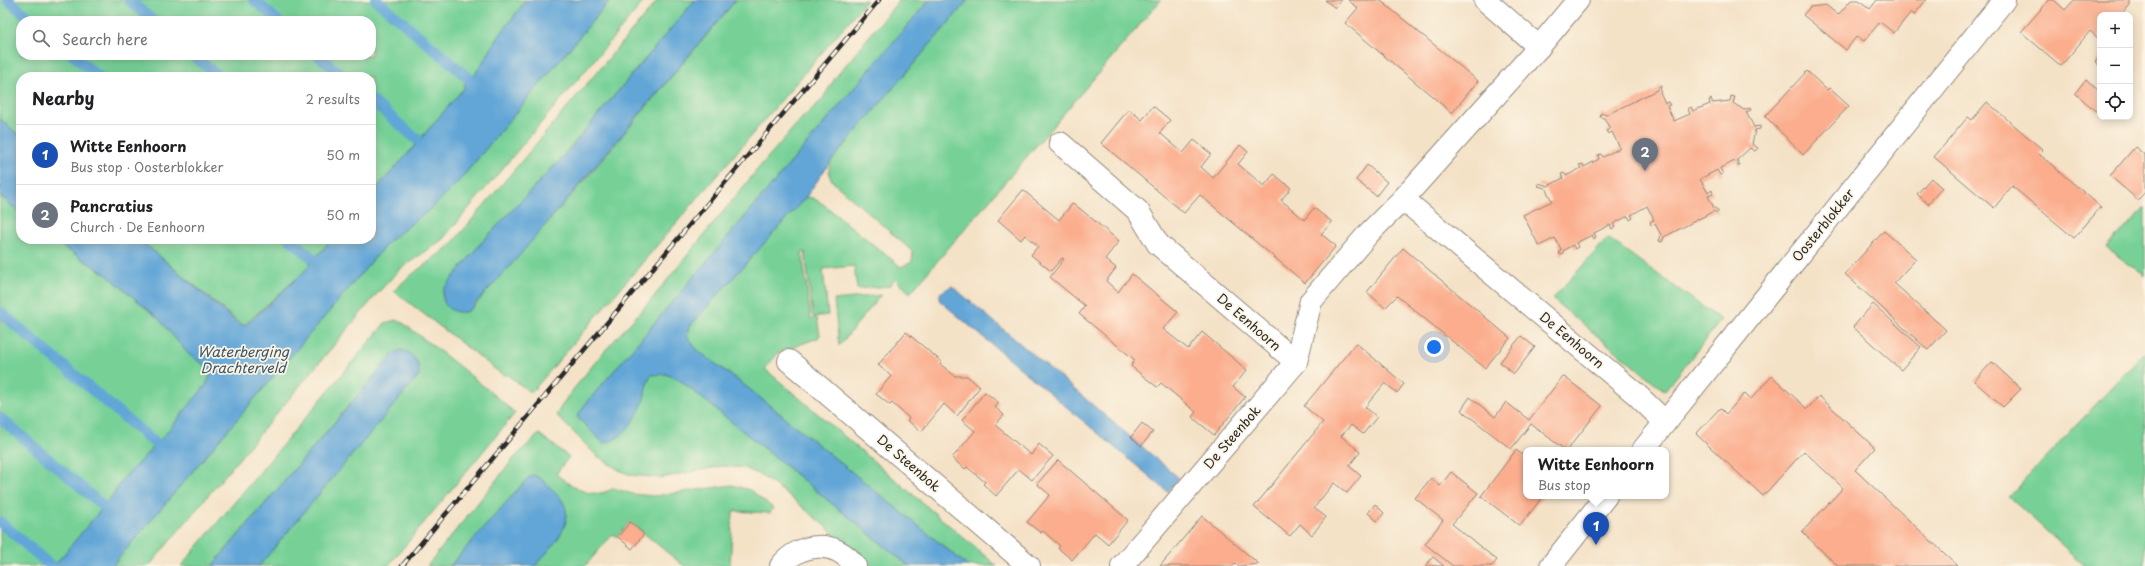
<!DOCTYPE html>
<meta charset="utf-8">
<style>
:root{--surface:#fff;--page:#f2f2f2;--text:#202124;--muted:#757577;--line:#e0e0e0;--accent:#b45309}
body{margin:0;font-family:"Playpen Sans",sans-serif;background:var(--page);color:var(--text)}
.controls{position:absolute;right:12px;top:12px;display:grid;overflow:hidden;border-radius:8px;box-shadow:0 2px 10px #0003}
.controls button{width:36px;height:36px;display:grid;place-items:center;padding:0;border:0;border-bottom:1px solid var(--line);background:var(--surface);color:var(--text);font:20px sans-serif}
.you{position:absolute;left:1434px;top:347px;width:14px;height:14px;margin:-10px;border:3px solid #fff;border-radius:50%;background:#1a73e8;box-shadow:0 0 0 6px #1a73e833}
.badge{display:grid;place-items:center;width:26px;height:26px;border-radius:50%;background:var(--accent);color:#fff;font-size:13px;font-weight:700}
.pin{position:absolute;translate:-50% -33px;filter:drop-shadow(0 1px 2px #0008)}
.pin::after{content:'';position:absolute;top:21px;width:14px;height:12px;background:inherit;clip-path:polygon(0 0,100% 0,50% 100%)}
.popup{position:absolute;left:1523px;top:447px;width:146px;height:52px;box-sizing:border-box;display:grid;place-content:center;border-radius:8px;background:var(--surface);filter:drop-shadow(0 1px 3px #0005);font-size:13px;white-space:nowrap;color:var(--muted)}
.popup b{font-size:15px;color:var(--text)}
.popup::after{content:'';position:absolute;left:50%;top:100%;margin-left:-8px;border:8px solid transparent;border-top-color:var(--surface)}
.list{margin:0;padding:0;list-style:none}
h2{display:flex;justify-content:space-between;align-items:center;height:52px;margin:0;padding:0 16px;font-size:17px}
h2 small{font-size:13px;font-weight:400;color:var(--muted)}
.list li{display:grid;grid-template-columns:26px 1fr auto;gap:12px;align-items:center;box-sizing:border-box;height:60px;padding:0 16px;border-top:1px solid var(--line)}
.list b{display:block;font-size:15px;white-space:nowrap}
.list p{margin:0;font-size:13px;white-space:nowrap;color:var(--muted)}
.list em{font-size:13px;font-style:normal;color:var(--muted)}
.icon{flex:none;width:22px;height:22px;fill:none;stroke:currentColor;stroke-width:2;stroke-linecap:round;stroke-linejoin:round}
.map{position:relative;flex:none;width:2145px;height:566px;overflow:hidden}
.search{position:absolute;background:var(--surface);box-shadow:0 2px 10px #0003;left:16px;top:16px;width:360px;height:44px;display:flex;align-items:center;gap:10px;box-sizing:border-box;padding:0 14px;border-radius:16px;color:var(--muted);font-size:15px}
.panel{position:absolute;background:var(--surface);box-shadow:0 2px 10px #0003;left:16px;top:72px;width:360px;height:172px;border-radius:16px}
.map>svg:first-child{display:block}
.green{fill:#77d197;stroke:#517e61;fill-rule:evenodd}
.water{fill:#62a6d7;stroke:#466881}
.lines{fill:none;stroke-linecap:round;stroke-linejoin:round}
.stream{stroke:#62a6d7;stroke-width:11}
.building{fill:#fbad8d}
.minor-casing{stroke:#908679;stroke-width:24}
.minor{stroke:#fff;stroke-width:22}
.rail-casing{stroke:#2b2b2b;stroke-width:4.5}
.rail{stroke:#fcf5e5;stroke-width:3;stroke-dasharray:9;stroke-linecap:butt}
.labels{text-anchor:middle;stroke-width:3.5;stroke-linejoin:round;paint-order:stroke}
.street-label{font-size:13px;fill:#2b2b2b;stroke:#fcf5e5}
.water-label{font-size:14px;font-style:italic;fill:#3e5667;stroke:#fcf5e5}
</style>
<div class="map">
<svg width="2145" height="566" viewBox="0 0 2145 566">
<rect width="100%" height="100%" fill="#fcf5e5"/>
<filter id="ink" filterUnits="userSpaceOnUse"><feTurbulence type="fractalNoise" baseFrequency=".025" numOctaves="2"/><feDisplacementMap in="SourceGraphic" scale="8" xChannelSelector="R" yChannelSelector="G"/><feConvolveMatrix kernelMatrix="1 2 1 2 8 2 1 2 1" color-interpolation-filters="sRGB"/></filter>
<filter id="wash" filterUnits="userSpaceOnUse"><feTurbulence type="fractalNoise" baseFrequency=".012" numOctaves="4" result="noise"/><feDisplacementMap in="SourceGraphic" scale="16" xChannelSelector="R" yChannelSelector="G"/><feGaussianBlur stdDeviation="0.9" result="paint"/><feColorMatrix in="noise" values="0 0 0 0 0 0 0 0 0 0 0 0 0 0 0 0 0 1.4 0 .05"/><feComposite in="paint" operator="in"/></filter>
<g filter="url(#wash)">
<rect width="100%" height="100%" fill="#f4e2c7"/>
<!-- green -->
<g class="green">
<path d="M 0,0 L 526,0 L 500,35 L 474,76 L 468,77 L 464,88 L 422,137 L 415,142 L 415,146 L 371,194 L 371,77 L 21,77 L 21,137 L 0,119 ZM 21,21 L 371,21 L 371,55 L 21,55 Z"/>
<polygon points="610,0 645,0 442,240 400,269 376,295 149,566 112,566 389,241 434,206 459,181"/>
<path d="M 658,0 L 695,0 L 559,161 L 481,243 L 444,289 L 442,296 L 468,311 L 473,307 L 590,174 L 736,0 L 867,0 L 531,393 L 506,374 L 504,376 L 394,291 C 412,271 435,260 454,241 Z"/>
<path d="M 899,0 L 929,0 L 584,406 L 644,397 L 646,386 L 651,375 C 663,371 671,376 681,381 L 909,566 L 872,566 L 787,494 L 760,475 L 744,468 L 722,466 L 661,478 L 631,475 L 619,470 L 597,456 L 556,415 L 568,396 L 601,355 L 650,301 L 762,164 L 802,118 L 822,100 L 835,78 Z"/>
<path d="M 968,0 L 1161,0 L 910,293 L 895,279 L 889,286 L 857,289 L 854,266 L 823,269 L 828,315 L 813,317 L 805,252 L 802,252 L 811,319 L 817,318 L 820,335 L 818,338 L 779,352 L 765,369 L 997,566 L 968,566 L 748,388 L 697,350 L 687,336 L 689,327 L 806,197 L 813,198 L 823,204 L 901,267 L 912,262 L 913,252 L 834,183 C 828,176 828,170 831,161 Z"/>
<polygon points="0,195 21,214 21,239 51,239 107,275 158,318 188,353 206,366 211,374 206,385 162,438 121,481 114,494 54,566 0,566"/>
<polygon points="2145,207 2145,276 2107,248"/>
<polygon points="1608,238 1721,320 1665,391 1552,299"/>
<polygon points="139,239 332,239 316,257 310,258 310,264 305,271 243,326"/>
<polygon points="881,295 839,346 834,300"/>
<path d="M 396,320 L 403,323 C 441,352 479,381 515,413 L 388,566 L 259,566 L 419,375 L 417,361 L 413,358 L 350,404 L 212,566 L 181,566 L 385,323 Z"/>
<polygon points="2145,352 2145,566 2085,566 2009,497"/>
<path d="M 539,434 L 569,457 L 556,474 C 574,488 592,501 614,488 L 632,494 L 654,496 L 732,485 L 750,490 L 773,508 L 770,513 L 733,511 L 730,566 L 684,566 L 630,522 L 617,537 L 613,534 L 585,566 L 535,566 L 554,544 L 533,475 L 527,479 L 450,566 L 427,566 L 514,458 Z"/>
</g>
<!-- water -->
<g class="water">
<polygon points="526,0 610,0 459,181 434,206 389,241 112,566 54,566 114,494 121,481 162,438 206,385 211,374 206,366 188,354 158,318 107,275 51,239 139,239 240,325 246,325 305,271 310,264 310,258 316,257 332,239 371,239 371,194 415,146 416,139 422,137 464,88 466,79 474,76 500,35"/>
<path d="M 695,0 L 736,0 L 513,263 L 468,311 C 454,316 438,305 444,289 L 481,243 L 559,161 Z"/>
<path d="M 929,0 L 968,0 L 831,161 L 806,197 L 689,327 L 687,336 L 697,350 L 748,388 L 968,566 L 909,566 L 681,381 L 666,374 L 651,375 C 646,383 646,390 644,399 C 638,417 623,441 603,443 L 577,417 L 584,406 Z"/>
<polygon points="0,119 21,137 21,214 0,195"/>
<polygon points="952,286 1179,478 1168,492 940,301 940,293"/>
<path d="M 401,350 C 414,352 419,363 419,375 L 259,566 L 212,566 L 394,353 Z"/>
<path d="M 533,475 C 540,476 547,485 553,490 C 584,517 555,543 535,566 L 450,566 L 527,479 Z"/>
</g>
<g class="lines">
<!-- stream -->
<g class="stream">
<polyline points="8,0 33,21"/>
<polyline points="129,0 153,21"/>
<polyline points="254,0 278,21"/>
<polyline points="376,0 478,86"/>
<polyline points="73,55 99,77"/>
<polyline points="193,55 219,77"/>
<polyline points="318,55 344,77"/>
<polyline points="371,100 427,148"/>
<polyline points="290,239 323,267"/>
<polyline points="0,312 168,454"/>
<polyline points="0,418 115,516"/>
<polyline points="0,522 51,566"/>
</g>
</g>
<g id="blocks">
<!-- building -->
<g class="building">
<polygon points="1325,0 1341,0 1335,8"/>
<polygon points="1348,0 1380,0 1478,81 1452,113 1345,23 1358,8"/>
<polygon points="1851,0 1859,0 1870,9 1877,0 1926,0 1914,15 1911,12 1894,33 1880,22 1864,41 1857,36 1846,50 1803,15 1810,7 1826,5 1838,15"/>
<polygon points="2049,0 2054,0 2065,10 2074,0 2130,0 2130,5 2121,15 2100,15 2100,40 2090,31 2061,66 2021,32"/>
<polygon points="2100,56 2100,66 2095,62"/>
<polygon points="1807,71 1827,90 1829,88 1849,106 1803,155 1765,116"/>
<polygon points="2086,79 2100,92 2100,110 2098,113 2075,93"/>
<polygon points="1659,86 1661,86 1660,92 1665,103 1668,102 1670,105 1667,106 1674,121 1690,114 1688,109 1691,107 1693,111 1710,104 1709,100 1711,99 1713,103 1730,101 1731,96 1735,97 1733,103 1744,110 1750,108 1751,110 1746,112 1754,127 1760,126 1760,129 1755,130 1752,144 1758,148 1755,151 1750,148 1737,160 1740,165 1738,165 1735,161 1720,168 1723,174 1720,175 1717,170 1700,179 1708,193 1712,190 1713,194 1708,196 1714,208 1718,210 1718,213 1714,211 1664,237 1662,242 1659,241 1661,235 1655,224 1651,225 1650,222 1654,220 1647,206 1631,215 1633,218 1630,220 1628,216 1613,224 1615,227 1612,229 1610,225 1594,233 1596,237 1594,239 1592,235 1576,243 1578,247 1575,249 1573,245 1564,250 1562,255 1559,254 1561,249 1555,238 1539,246 1523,215 1552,201 1545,188 1538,186 1539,183 1548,186 1563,178 1561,174 1564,173 1566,176 1581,168 1579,165 1583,164 1584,167 1599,159 1598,155 1601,154 1603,157 1620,148 1612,132 1608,134 1606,131 1610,129 1604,118 1600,117 1601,113 1606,115 1657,90"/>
<polygon points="1987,102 2043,150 2039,154 2101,207 2074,238 2012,186 1994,208 1934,157 1968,117 1972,120"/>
<polygon points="1153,106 1170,120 1160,133 1183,153 1194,140 1211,154 1201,167 1213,178 1240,145 1248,152 1238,164 1264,186 1274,174 1291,188 1281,200 1293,210 1304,220 1314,208 1332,222 1321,234 1336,246 1305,283 1200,195 1184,213 1101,143 1129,109 1142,120"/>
<polygon points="2135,147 2145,155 2145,192 2138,200 2110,176"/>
<polygon points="1367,165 1387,182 1376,196 1356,180"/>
<polygon points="1931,178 1942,188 1928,204 1917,194"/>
<polygon points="1023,190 1059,220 1073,203 1119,241 1105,259 1116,268 1106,281 1118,292 1132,274 1178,312 1163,329 1188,349 1202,332 1247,370 1233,387 1245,397 1214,435 1192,417 1196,412 1161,383 1157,387 1143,376 1131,366 1135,360 1079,314 1085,306 1050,277 1064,259 1062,258 1051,271 1031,255 1038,246 1025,235 1021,240 998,220"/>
<polygon points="1884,231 1916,259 1894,283 1946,330 1928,350 1845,274"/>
<polygon points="1403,248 1510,338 1485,368 1397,296 1385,308 1367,292"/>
<polygon points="1873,304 1921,347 1901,370 1853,327"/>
<polygon points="906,332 942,362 940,364 955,376 967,376 980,387 957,416 944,404 921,432 907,420 909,418 892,403 890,405 876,394 891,376 878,365"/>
<polygon points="1521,336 1535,347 1514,374 1500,362"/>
<polygon points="1356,343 1404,384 1397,393 1385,383 1365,407 1377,417 1363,434 1351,425 1341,436 1360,452 1349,466 1361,476 1347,493 1334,483 1325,494 1314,508 1326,517 1312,535 1300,524 1290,536 1254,507 1323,422 1304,406"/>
<polygon points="1992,362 2021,389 2003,407 1974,381"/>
<polygon points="1563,376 1602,406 1567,450 1565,450 1531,424 1511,449 1461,410 1470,397 1495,417 1506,402 1529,420"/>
<polygon points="1772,376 1807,409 1819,396 1875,448 1855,470 1958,566 1838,566 1802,532 1843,488 1804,451 1763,496 1696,434 1720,408 1726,414 1745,393 1751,399"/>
<polygon points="985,392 999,403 995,407 1004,415 995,425 1031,455 1039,444 1053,456 1032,480 1019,469 996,496 983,484 985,482 967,467 965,469 952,458 975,431 962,420"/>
<polygon points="1142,423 1153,432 1141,446 1131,437"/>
<polygon points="1516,450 1526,457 1526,496 1543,496 1520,526 1481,496"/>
<polygon points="1058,460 1128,520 1108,544 1095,533 1072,560 1058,548 1060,546 1043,531 1041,533 1027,522 1050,495 1037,484"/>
<polygon points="1451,472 1478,493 1452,524 1497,560 1492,566 1453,566 1425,544 1443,520 1415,498 1431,478 1440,486"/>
<polygon points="1375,504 1384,513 1377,521 1368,513"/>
<polygon points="1202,516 1259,564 1239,566 1235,563 1233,566 1160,566"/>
<polygon points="630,522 644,534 632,549 618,537"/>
<polygon points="1433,557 1444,566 1425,566"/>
</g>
</g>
</g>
<g filter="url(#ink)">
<use href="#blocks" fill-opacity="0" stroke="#908679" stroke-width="1"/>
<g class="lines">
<defs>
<g id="minor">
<polyline points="1485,0 1539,47"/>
<polyline points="1060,143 1138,211 1158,244 1296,362"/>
<polyline points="1403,199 1636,394 1665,422"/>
<polyline points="789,361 1029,566"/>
<polyline points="1643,450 2004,0"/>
<path d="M 781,566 C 800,542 836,539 855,566"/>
<polyline points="1122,566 1296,362 1311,301 1368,234 1403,199 1539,47 1578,0"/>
<polyline points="1551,566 1606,496"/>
</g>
</defs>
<!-- minor casing -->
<use href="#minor" class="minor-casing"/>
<!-- minor -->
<use href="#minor" class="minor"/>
<defs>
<polyline id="rail" points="402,566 879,0"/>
</defs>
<!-- rail casing -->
<use href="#rail" class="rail-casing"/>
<!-- rail -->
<use href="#rail" class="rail"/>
</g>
</g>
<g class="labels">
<!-- street labels -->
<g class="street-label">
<text transform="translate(1823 225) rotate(-51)" y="5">Oosterblokker</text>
<text transform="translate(1249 322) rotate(41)" y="5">De Eenhoorn</text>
<text transform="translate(1572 340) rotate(40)" y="5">De Eenhoorn</text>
<text transform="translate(1232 437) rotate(-49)" y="5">De Steenbok</text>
<text transform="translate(909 463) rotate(41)" y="5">De Steenbok</text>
</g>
<!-- water labels -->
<g class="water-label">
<text x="243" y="357">Waterberging<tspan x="243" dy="16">Drachterveld</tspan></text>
</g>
</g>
</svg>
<div class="controls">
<button>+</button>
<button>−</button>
<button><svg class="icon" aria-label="locate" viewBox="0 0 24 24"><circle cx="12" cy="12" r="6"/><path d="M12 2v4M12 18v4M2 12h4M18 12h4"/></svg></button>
</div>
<div class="you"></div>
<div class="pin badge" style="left:1596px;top:545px;background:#1a4fb4">1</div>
<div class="popup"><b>Witte Eenhoorn</b>Bus stop</div>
<div class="pin badge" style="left:1645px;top:171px;background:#6b7280">2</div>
<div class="search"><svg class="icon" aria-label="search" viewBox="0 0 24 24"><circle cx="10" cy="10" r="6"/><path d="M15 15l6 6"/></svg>Search here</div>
<section class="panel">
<h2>Nearby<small>2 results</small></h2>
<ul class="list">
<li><span class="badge" style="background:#1a4fb4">1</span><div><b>Witte Eenhoorn</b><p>Bus stop · Oosterblokker</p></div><em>50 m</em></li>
<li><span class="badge" style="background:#6b7280">2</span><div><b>Pancratius</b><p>Church · De Eenhoorn</p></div><em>50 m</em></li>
</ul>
</section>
</div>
